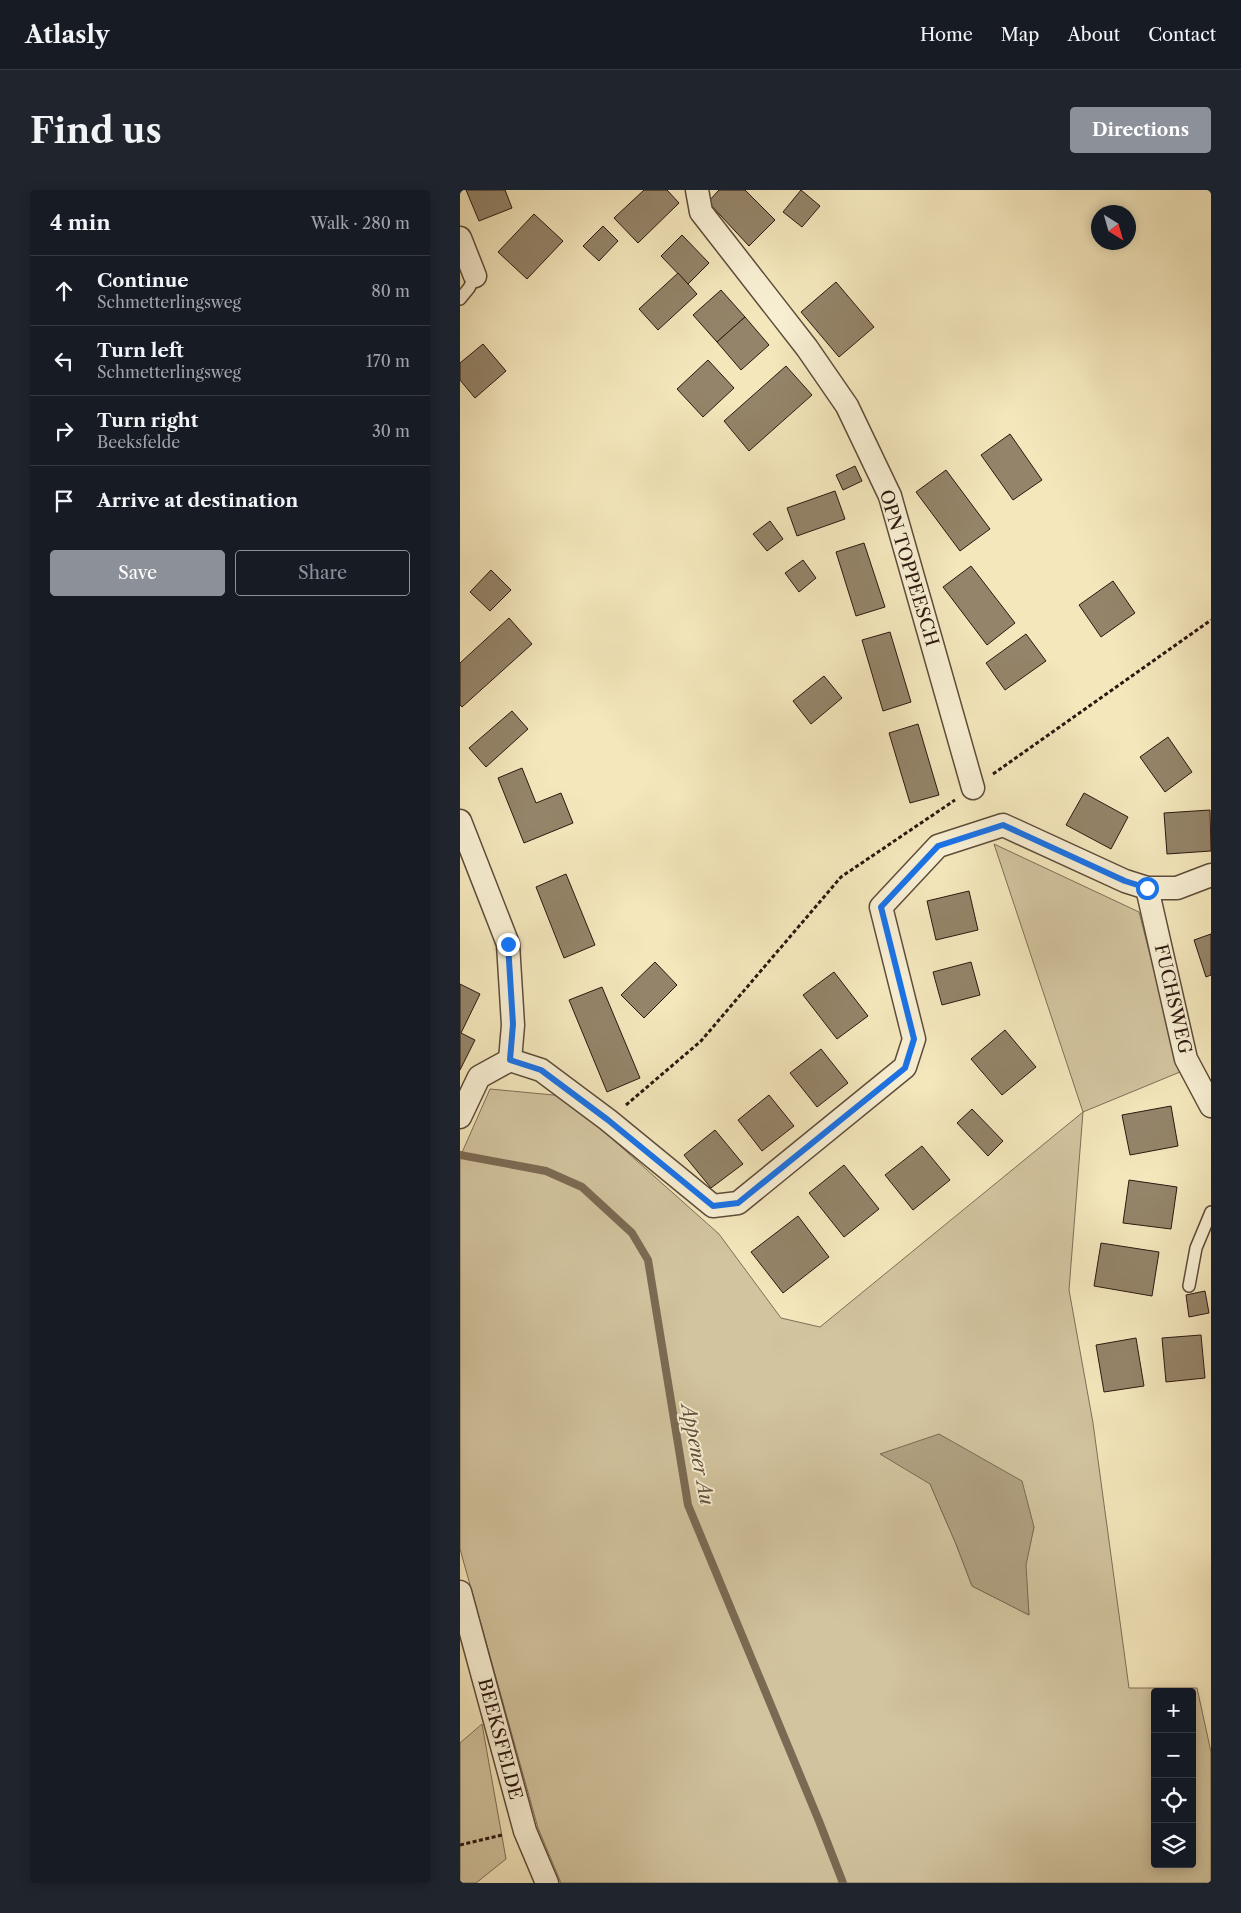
<!DOCTYPE html>
<meta charset="utf-8">
<style>
:root{--surface:#171b24;--page:#20242c;--text:#f1f3f6;--muted:#9ea1a6;--line:#363941;--accent:#8c9099}
body{margin:0;font-family:"Libre Caslon Text",serif;background:var(--page);color:var(--text)}
.controls{position:absolute;right:15px;bottom:15px;display:grid;overflow:hidden;border-radius:5px;box-shadow:0 2px 12px #0003}
.controls button{width:45px;height:45px;display:grid;place-items:center;padding:0;border:0;border-bottom:1px solid var(--line);background:var(--surface);color:var(--text);font:25px sans-serif}
.compass{position:absolute;left:631px;top:15px;width:45px;height:45px;border-radius:50%;background:var(--surface);box-shadow:0 2px 12px #0003;rotate:143deg}
.stop{position:absolute;width:15px;height:15px;margin:-11px;border:4px solid #1a73e8;border-radius:50%;background:#fff}
.stop.end{background:#1a73e8;border-color:#fff;box-shadow:0 1px 5px #0008}
.list{margin:0;padding:0;list-style:none}
h2{display:flex;justify-content:space-between;align-items:center;height:65px;margin:0;padding:0 20px;font-size:21px}
h2 small{font-size:16px;font-weight:400;color:var(--muted)}
.list li{display:grid;grid-template-columns:32px 1fr auto;gap:15px;align-items:center;box-sizing:border-box;height:70px;padding:0 20px;border-top:1px solid var(--line)}
.list b{display:block;font-size:19px;white-space:nowrap}
.list p{margin:0;font-size:16px;white-space:nowrap;color:var(--muted)}
.list em{font-size:16px;font-style:normal;color:var(--muted)}
.actions{display:flex;gap:10px;padding:15px 20px}
.actions a{flex:1;padding:11px 0;border:1px solid var(--accent);border-radius:5px;text-align:center;font-size:18px;color:var(--accent)}
.actions .main{background:var(--accent);color:#fff}
.icon{flex:none;width:28px;height:28px;fill:none;stroke:currentColor;stroke-width:2;stroke-linecap:round;stroke-linejoin:round}
.map{position:relative;flex:none;width:751px;height:1693px;overflow:hidden;border-radius:5px}
header{display:flex;align-items:center;gap:30px;box-sizing:border-box;height:70px;padding:0 25px;background:var(--surface);border-bottom:1px solid var(--line)}
header strong{font-size:24px}
nav{display:flex;gap:28px;margin-inline-start:auto;font-size:18px}
.intro{display:flex;align-items:center;justify-content:space-between;box-sizing:border-box;height:120px;padding:0 30px}
h1{margin:0;font-size:35px}
.button{padding:12px 22px;border-radius:5px;background:var(--accent);color:#fff;font-size:18px;font-weight:700}
main{display:flex;gap:30px;padding:0 30px}
aside{flex:1;background:var(--surface);border-radius:5px;box-shadow:0 2px 12px #0003}
.map>svg:first-child{display:block}
.green{fill:#d2c49f;stroke:#7f6e57;fill-rule:evenodd}
.water{fill:#b0a181;stroke:#7b6a53}
.lines{fill:none;stroke-linecap:round;stroke-linejoin:round}
.stream{stroke:#7b6a53;stroke-width:8}
.building{fill:#948469;stroke:#2c180f}
.lane-casing{stroke:#5e4c3a;stroke-width:14}
.street-casing{stroke:#5e4c3a;stroke-width:25}
.path{stroke:#2c180f;stroke-width:3;stroke-dasharray:4 2.5;stroke-linecap:butt}
.lane{stroke:#f8efd3;stroke-width:11}
.street{stroke:#f8efd3;stroke-width:22}
.route{stroke:#1a73e8;stroke-width:6}
.labels{text-anchor:middle;stroke-width:4;stroke-linejoin:round;paint-order:stroke}
.street-label{font-size:18px;fill:#2c180f;stroke:#f8efd3}
.water-label{font-size:19px;font-style:italic;fill:#614f3d;stroke:#f8efd3}
</style>
<header>
<strong>Atlasly</strong>
<nav><a>Home</a><a>Map</a><a>About</a><a>Contact</a></nav>
</header>
<div class="intro"><h1>Find us</h1><a class="button">Directions</a></div>
<main>
<aside>
<h2>4 min<small>Walk · 280 m</small></h2>
<ul class="list">
<li><svg class="icon" aria-label="ahead" viewBox="0 0 24 24"><path d="M12 20V5M6 11l6-6 6 6"/></svg><div><b>Continue</b><p>Schmetterlingsweg</p></div><em>80 m</em></li>
<li><svg class="icon" aria-label="left" viewBox="0 0 24 24"><path d="M17 20v-9H6M10 6l-5 5 5 5"/></svg><div><b>Turn left</b><p>Schmetterlingsweg</p></div><em>170 m</em></li>
<li><svg class="icon" aria-label="right" viewBox="0 0 24 24"><path d="M7 20v-9h11M14 6l5 5-5 5"/></svg><div><b>Turn right</b><p>Beeksfelde</p></div><em>30 m</em></li>
<li><svg class="icon" aria-label="arrive" viewBox="0 0 24 24"><path d="M6 21V4h12l-3 4 3 4H6"/></svg><div><b>Arrive at destination</b></div></li>
</ul>
<div class="actions"><a class="main">Save</a><a>Share</a></div>
</aside>
<div class="map">
<svg width="751" height="1693" viewBox="0 0 751 1693">
<rect width="100%" height="100%" fill="#f4e7bc"/>
<filter id="stains"><feTurbulence type="fractalNoise" baseFrequency=".004" numOctaves="4"/><feColorMatrix values="0 0 0 0 .2 0 0 0 0 .09 0 0 0 0 .02 0 0 0 .5 -.17"/></filter>
<radialGradient id="worn" r=".72"><stop offset=".6" stop-color="#630" stop-opacity="0"/><stop offset="1" stop-color="#630" stop-opacity=".3"/></radialGradient>
<!-- green -->
<g class="green">
<path d="M 534,654 L 679,722 L 720,882 L 623,922 L 609,1100 L 633,1233 L 669,1498 L 737,1498 L 751,1562 L 751,1693 L 101,1693 L 78,1638 L 0,1359 L 0,967 L 30,899 L 104,906 L 259,1044 L 321,1128 L 360,1137 L 623,922 ZM 470,1294 L 574,1337 L 565,1375 L 569,1425 L 512,1396 L 496,1354 ZM 695,1502 L 732,1502 L 732,1674 L 695,1674 Z"/>
<polygon points="22,1534 46,1669 16,1693 0,1693 0,1553"/>
</g>
<!-- water -->
<polygon class="water" points="479,1244 562,1291 574,1337 566,1375 569,1425 512,1396 496,1354 470,1294 420,1264"/>
<g class="lines">
<!-- stream -->
<polyline class="stream" points="0,965 86,981 122,997 172,1043 188,1070 228,1315 359,1631 383,1693"/>
</g>
<!-- building -->
<g class="building">
<polygon points="6,0 45,0 52,18 19,31"/>
<polygon points="184,0 207,0 219,13 178,53 154,28"/>
<polygon points="259,0 285,0 315,30 289,56 248,12"/>
<polygon points="341,0 360,16 342,37 323,22"/>
<polygon points="74,24 103,51 67,89 38,62"/>
<polygon points="143,36 158,51 139,71 123,56"/>
<polygon points="222,45 249,73 228,94 201,66"/>
<polygon points="218,83 237,104 198,140 179,119"/>
<polygon points="376,92 414,137 379,167 341,122"/>
<polygon points="261,100 285,127 257,152 233,125"/>
<polygon points="285,127 309,155 281,180 257,152"/>
<polygon points="23,154 46,181 15,208 0,190 0,173"/>
<polygon points="248,170 274,198 243,227 217,199"/>
<polygon points="326,176 352,205 289,261 264,231"/>
<polygon points="550,244 582,290 553,310 521,265"/>
<polygon points="395,276 402,291 383,300 376,285"/>
<polygon points="486,280 530,339 500,361 456,302"/>
<polygon points="375,301 385,329 337,346 327,318"/>
<polygon points="310,331 323,349 307,361 293,344"/>
<polygon points="404,353 425,417 396,426 376,362"/>
<polygon points="343,370 356,388 339,402 325,383"/>
<polygon points="511,376 555,433 527,455 483,397"/>
<polygon points="31,380 51,400 30,421 10,402"/>
<polygon points="653,391 675,423 641,447 619,415"/>
<polygon points="49,428 72,454 2,517 0,515 0,473"/>
<polygon points="430,442 451,512 423,521 402,450"/>
<polygon points="566,444 586,471 545,500 526,473"/>
<polygon points="364,486 382,508 351,534 333,511"/>
<polygon points="52,521 68,539 26,577 9,558"/>
<polygon points="458,534 479,605 450,613 429,543"/>
<polygon points="708,547 732,582 705,602 680,567"/>
<polygon points="62,578 76,613 101,603 113,633 64,653 38,588"/>
<polygon points="624,603 668,627 651,659 606,635"/>
<polygon points="750,620 751,661 707,664 704,623"/>
<polygon points="106,684 135,755 104,768 76,697"/>
<polygon points="509,701 518,740 476,750 467,711"/>
<polygon points="751,744 751,785 746,787 734,750"/>
<polygon points="195,772 217,795 184,828 161,805"/>
<polygon points="511,772 520,805 482,815 473,782"/>
<polygon points="374,782 408,826 377,849 343,805"/>
<polygon points="0,794 20,804 1,843 15,850 0,880"/>
<polygon points="142,797 180,888 147,902 109,810"/>
<polygon points="545,840 576,877 542,905 511,869"/>
<polygon points="361,859 388,893 357,917 330,883"/>
<polygon points="309,905 334,936 302,961 278,930"/>
<polygon points="711,916 718,956 670,965 662,925"/>
<polygon points="512,919 543,951 528,966 497,933"/>
<polygon points="255,940 283,974 251,998 224,965"/>
<polygon points="462,956 490,990 453,1020 425,985"/>
<polygon points="384,975 419,1019 384,1047 349,1003"/>
<polygon points="669,990 717,997 711,1039 663,1033"/>
<polygon points="338,1026 369,1067 323,1103 291,1062"/>
<polygon points="641,1053 699,1062 692,1106 634,1096"/>
<polygon points="745,1101 749,1123 729,1127 726,1105"/>
<polygon points="741,1145 745,1188 706,1192 702,1148"/>
<polygon points="676,1148 684,1196 644,1202 636,1155"/>
</g>
<g class="lines">
<defs>
<g id="lane">
<polyline points="0,109 9,98 15,86"/>
<polyline points="729,1096 736,1058 751,1022"/>
</g>
<g id="street">
<polyline points="237,0 241,22 347,158 387,216 430,306 513,598"/>
<polyline points="0,48 15,86"/>
<polyline points="0,631 48,754 53,835 50,870"/>
<polyline points="687,698 726,869 751,916"/>
<polyline points="50,870 81,880 148,930 253,1016 278,1013 445,877 454,849 421,717 478,656 543,635 665,691 687,698 717,698 751,685"/>
<polyline points="0,927 19,887 50,870"/>
<polyline points="0,1402 65,1641 87,1693"/>
</g>
</defs>
<!-- lane casing -->
<use href="#lane" class="lane-casing"/>
<!-- street casing -->
<use href="#street" class="street-casing"/>
<!-- path -->
<g class="path">
<polyline points="533,584 751,430"/>
<polyline points="166,915 241,851 381,687 495,610"/>
<polyline points="0,1655 42,1645"/>
</g>
<!-- lane -->
<use href="#lane" class="lane"/>
<!-- street -->
<use href="#street" class="street"/>
</g>
<g class="lines">
<!-- route -->
<polyline class="route" points="48,754 53,834 50,870 81,880 148,930 253,1016 278,1013 445,878 454,849 421,717 478,656 543,635 665,691 687,698"/>
</g>
<g class="labels">
<!-- street labels -->
<g class="street-label">
<text transform="translate(449 378) rotate(73)" y="6">OPN TOPPEESCH</text>
<text transform="translate(713 809) rotate(77)" y="6">FUCHSWEG</text>
<text transform="translate(40 1549) rotate(75)" y="6">BEEKSFELDE</text>
</g>
<!-- water labels -->
<g class="water-label">
<text transform="translate(238 1264) rotate(79)" y="7">Appener Au</text>
</g>
</g>
<rect width="100%" height="100%" filter="url(#stains)"/>
<rect width="100%" height="100%" fill="url(#worn)"/>
</svg>
<div class="controls">
<button>+</button>
<button>−</button>
<button><svg class="icon" aria-label="locate" viewBox="0 0 24 24"><circle cx="12" cy="12" r="6"/><path d="M12 2v4M12 18v4M2 12h4M18 12h4"/></svg></button>
<button><svg class="icon" aria-label="layers" viewBox="0 0 24 24"><path d="M12 4l9 5-9 5-9-5zM3 14l9 5 9-5"/></svg></button>
</div>
<svg class="compass" viewBox="-18 -18 36 36"><path d="M0-13l5 13h-10z" fill="#e53935"/><path d="M0 13l5-13h-10z" fill="#9ea1a6"/></svg>
<div class="stop" style="left:687px;top:698px"></div>
<div class="stop end" style="left:48px;top:754px"></div>
</div>
</main>
